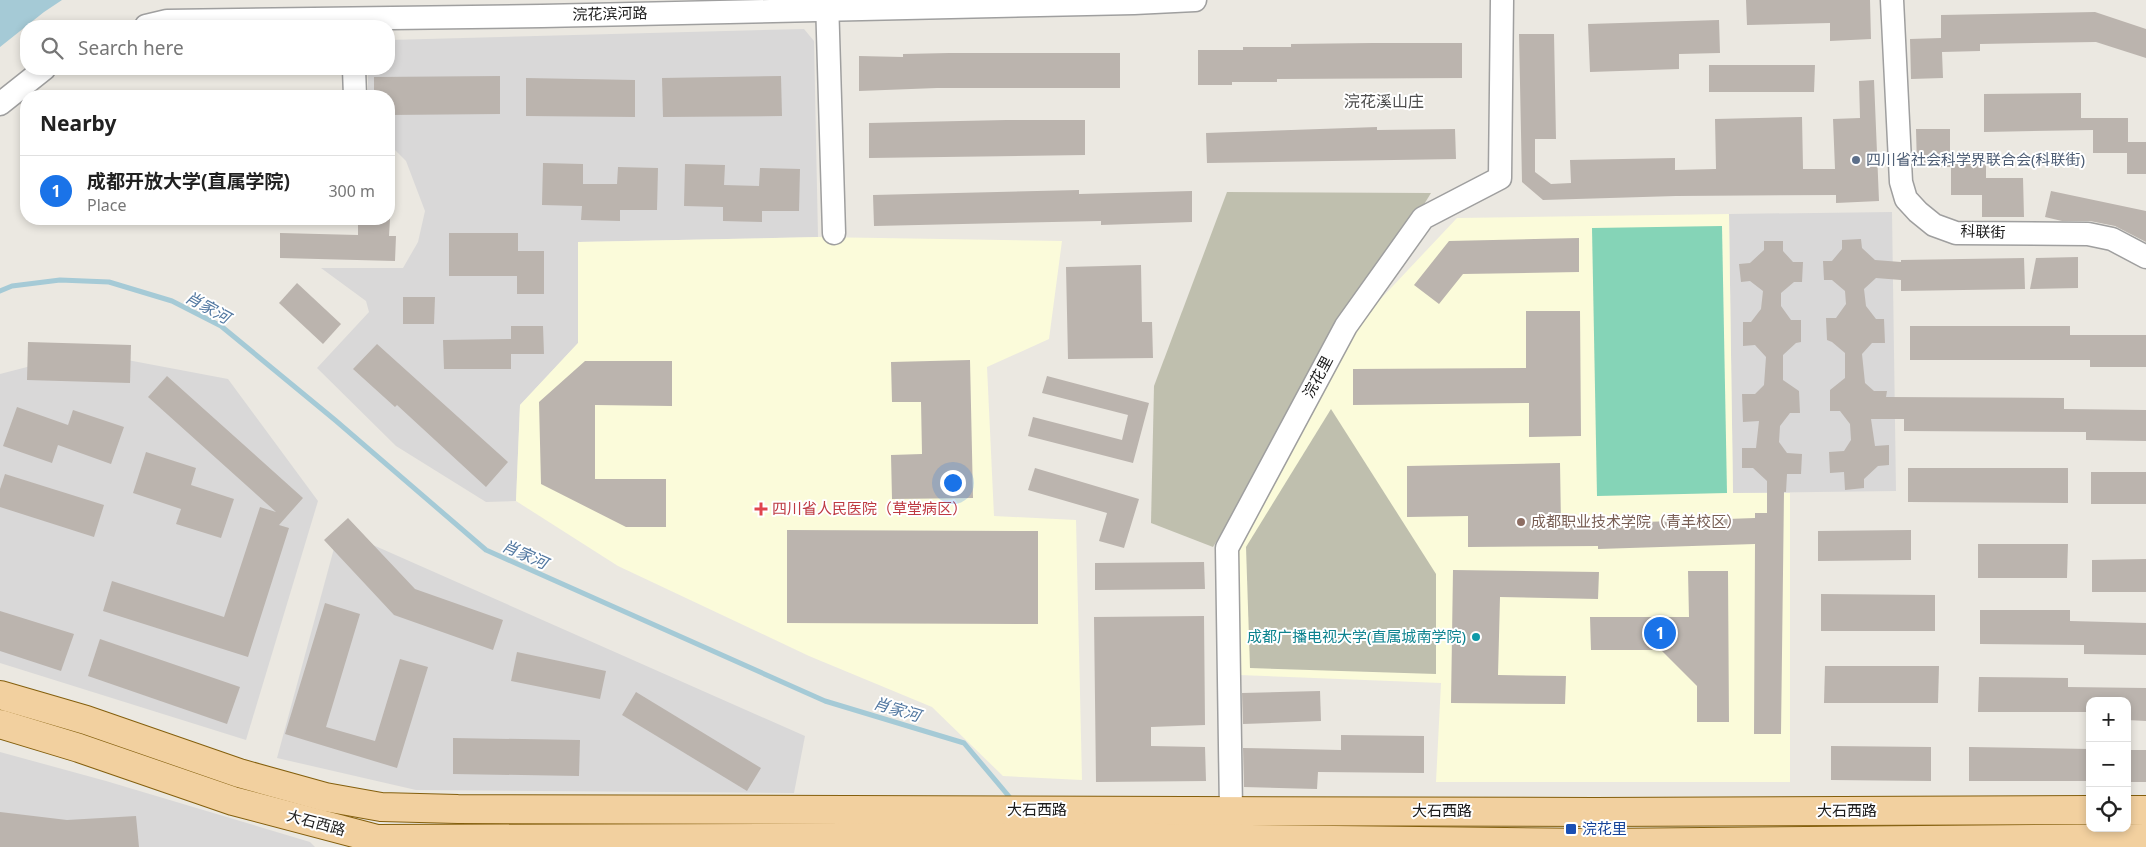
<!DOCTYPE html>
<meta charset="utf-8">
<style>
:root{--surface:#fff;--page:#f2f2f2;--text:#222;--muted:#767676;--line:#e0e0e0;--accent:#1a73e8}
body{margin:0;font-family:"Noto Sans","Noto Sans SC",sans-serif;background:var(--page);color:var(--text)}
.controls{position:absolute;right:15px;bottom:15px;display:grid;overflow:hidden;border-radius:10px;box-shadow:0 2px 8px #0003}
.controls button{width:45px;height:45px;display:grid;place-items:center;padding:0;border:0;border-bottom:1px solid var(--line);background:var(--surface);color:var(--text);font:25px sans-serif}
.you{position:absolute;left:952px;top:482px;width:18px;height:18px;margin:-12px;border:4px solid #fff;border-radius:50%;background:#1a73e8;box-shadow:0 0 0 8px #1a73e833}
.badge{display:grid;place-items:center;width:32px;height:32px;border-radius:50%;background:var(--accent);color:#fff;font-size:16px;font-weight:700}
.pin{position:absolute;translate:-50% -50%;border:2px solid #fff;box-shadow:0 1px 5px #0006}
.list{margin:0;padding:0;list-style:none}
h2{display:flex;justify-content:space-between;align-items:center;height:65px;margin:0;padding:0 20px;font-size:21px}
h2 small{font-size:16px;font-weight:400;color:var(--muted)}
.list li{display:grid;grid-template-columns:32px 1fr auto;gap:15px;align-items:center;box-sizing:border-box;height:70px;padding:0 20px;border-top:1px solid var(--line)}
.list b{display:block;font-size:19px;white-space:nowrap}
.list p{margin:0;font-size:16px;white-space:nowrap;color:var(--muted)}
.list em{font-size:16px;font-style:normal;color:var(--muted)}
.icon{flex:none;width:28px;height:28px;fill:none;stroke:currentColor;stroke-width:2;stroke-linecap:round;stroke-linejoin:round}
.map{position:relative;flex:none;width:2146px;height:847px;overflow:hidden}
.search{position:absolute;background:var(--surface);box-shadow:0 2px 8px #0003;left:20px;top:20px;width:375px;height:55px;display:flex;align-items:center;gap:12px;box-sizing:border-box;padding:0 18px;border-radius:20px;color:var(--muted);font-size:19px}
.panel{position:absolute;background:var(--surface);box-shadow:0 2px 8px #0003;left:20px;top:90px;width:375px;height:135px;border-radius:20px}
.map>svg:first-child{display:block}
.residential{fill:#d9d8d8}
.education{fill:#fbfbda}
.construction{fill:#bfbfae}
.pitch{fill:#85d4b7}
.water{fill:#a5cad6}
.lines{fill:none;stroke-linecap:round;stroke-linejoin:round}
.stream{stroke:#a5cad6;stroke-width:5}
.building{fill:#bbb4ae}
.minor-casing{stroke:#9f9f9f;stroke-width:25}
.major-casing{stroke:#845f0d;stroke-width:30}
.minor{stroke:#fff;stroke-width:22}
.major{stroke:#f2d09f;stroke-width:28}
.service-dot{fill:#5c6f8a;stroke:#fff;stroke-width:2}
.health-dot{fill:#e0444e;stroke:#fff;stroke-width:2}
.education-dot{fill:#8d6e63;stroke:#fff;stroke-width:2}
.culture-dot{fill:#0f9aa8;stroke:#fff;stroke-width:2}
.transit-dot{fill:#1a4fb4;stroke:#fff;stroke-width:2}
.labels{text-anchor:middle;stroke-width:4;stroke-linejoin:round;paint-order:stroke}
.street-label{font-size:15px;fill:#1b1b1b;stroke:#fff}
.service-label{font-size:15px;fill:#4e5e75;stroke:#fff;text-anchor:start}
.health-label{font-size:15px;fill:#be3a42;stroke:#fff;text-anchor:start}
.education-label{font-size:15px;fill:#785e54;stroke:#fff;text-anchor:start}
.culture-label{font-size:15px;fill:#0d838f;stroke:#fff;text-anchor:end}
.transit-label{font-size:15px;fill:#164399;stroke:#fff;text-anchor:start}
.neighbourhood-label{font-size:16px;fill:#4e4e4e;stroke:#fff}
.water-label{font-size:16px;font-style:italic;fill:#5177a0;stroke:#fff}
</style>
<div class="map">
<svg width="2146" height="847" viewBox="0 0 2146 847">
<rect width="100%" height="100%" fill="#ebe8e1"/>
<!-- residential -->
<g class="residential">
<polygon points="804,29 814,41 818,237 578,242 578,343 520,405 516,501 486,502 396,446 317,368 369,312 366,301 321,268 403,268 418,242 425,211 406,161 389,144 389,96 368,96 368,69 389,69 389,40"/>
<polygon points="1892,212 1896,491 1733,493 1729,214"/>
<polygon points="85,352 228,379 318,501 246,740 0,663 0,374"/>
<polygon points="339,530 805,736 794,793 416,790 277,758"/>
<polygon points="0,752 106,781 310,842 315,847 0,847"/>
</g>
<!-- education -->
<g class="education">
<polygon points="1729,214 1733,493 1790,493 1790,782 1436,782 1441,683 1239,675 1237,550 1358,323 1457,218"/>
<polygon points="818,237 1062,241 1049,339 987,367 994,516 1076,520 1082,780 1003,776 932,707 809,656 618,566 516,501 520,405 578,343 578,242"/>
</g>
<!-- construction -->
<g class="construction">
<polygon points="1227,192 1431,193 1213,547 1151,523 1154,386"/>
<polygon points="1331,409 1436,574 1436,674 1250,668 1246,547"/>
</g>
<!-- pitch -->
<polygon class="pitch" points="1722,226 1727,493 1597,496 1592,228"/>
<!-- water -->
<polygon class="water" points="0,0 62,0 44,12 0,47"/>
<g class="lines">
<!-- stream -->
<polyline class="stream" points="0,291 12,286 60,280 109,282 172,301 221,326 335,420 486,550 825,701 964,743 1012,800"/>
</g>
<!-- building -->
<g class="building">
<polygon points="1746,0 1870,0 1871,39 1830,41 1830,23 1747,25"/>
<polygon points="2095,12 2146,29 2146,58 2096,42 1980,44 1980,51 1942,52 1943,78 1911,79 1910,39 1941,38 1941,15"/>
<polygon points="1719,20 1720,53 1679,54 1679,69 1590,72 1588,24"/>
<polygon points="1519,34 1554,34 1556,139 1535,139 1535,172 1551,184 1571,183 1570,160 1675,158 1675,170 1716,169 1715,119 1802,117 1803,169 1835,169 1833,119 1860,118 1859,81 1874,80 1879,201 1836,203 1836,195 1676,196 1543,200 1522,182"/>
<polygon points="1372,43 1462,43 1462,78 1277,79 1277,82 1232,82 1232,85 1198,85 1198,50 1243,50 1243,47 1291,47 1291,44"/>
<polygon points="949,53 1120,53 1120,88 937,88 859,91 859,56 903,57 903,54"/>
<polygon points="1709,65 1815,65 1814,92 1709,92"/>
<polygon points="500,76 500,114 389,115 389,96 374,96 374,77"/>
<polygon points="781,76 782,116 663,117 662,78"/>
<polygon points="526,78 635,80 635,117 526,116"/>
<polygon points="2081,93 2081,118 2128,118 2128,142 2146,142 2146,174 2127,174 2127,153 2093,153 2093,130 1984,132 1984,94"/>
<polygon points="1006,120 1085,120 1085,155 869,158 869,123"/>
<polygon points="1377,127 1377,130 1455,129 1456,159 1207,163 1206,133"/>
<polygon points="1916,129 1950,129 1950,154 1986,153 1986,178 2023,178 2024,217 1982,217 1982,195 1951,195 1951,167 1917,167"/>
<polygon points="543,163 583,164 583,184 617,184 618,167 658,168 657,210 620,210 620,221 581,220 582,206 542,205"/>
<polygon points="685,164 725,165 724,185 759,186 760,168 800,169 799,211 762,211 762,222 723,221 723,207 684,206"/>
<polygon points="1079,190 1079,194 1192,191 1192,222 1101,225 1101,221 874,226 873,195"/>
<polygon points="2051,191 2146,211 2146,242 2115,226 2090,221 2062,221 2045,217"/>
<polygon points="358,219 390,219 389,236 396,236 395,261 280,258 280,233 358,235"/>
<polygon points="449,233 518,233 518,251 544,251 544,294 517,294 517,276 449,276"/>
<polygon points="1579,238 1579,272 1463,274 1439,304 1414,285 1449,241"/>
<polygon points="1861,239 1862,248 1875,260 1901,262 1901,260 2024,258 2025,289 1901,291 1901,280 1876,278 1864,289 1866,306 1876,319 1884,319 1885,343 1872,343 1862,354 1865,383 1874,391 1887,391 1886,397 2064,398 2064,409 2146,410 2146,441 2086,440 2086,432 1904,431 1904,419 1871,419 1875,446 1889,445 1889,465 1878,466 1864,479 1864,488 1845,490 1844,472 1830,473 1829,452 1844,451 1851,440 1850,424 1840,411 1830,411 1830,390 1845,378 1845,353 1832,342 1827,340 1826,318 1836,318 1846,304 1845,291 1832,280 1824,280 1823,261 1832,261 1842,249 1842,240"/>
<polygon points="1764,241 1783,241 1783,251 1793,262 1803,262 1802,282 1794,282 1781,293 1781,306 1791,320 1801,320 1801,342 1796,343 1783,355 1783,380 1799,391 1800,413 1790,413 1780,426 1779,442 1787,453 1802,454 1801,474 1787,474 1786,492 1784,492 1781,734 1754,734 1755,544 1598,549 1598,546 1468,547 1468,516 1407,517 1407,466 1560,463 1561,525 1755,518 1755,513 1767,513 1767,481 1753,468 1742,468 1742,448 1756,448 1759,421 1743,422 1742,394 1755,394 1764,385 1766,357 1755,345 1743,346 1743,322 1751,322 1761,309 1763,291 1750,281 1741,282 1739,264 1750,263 1764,250"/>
<polygon points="2078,257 2078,288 2030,289 2036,258"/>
<polygon points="1141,265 1142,322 1152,322 1153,358 1068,359 1066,267"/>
<polygon points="297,283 341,324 323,344 279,303"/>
<polygon points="403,297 435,297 434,324 403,324"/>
<polygon points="1526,311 1580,311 1581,436 1529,437 1529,403 1353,405 1353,369 1526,368"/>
<polygon points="511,326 543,326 544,354 511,354 511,369 444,369 443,340 511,339"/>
<polygon points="1910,326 2070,326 2070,335 2146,335 2146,367 2090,367 2090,360 1910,360"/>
<polygon points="28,342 131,345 130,383 27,380"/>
<polygon points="377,344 508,462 486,487 397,405 395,407 353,369"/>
<polygon points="970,360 973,498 892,499 891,455 922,454 921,402 892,402 891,362"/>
<polygon points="585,361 672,361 672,406 595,405 595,479 666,479 666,527 626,527 541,484 539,402"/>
<polygon points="167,376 303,498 279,525 289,528 248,657 103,611 112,581 224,617 260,507 276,512 148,397"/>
<polygon points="1047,376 1149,403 1133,463 1028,436 1033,417 1122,440 1128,415 1042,393"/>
<polygon points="17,407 68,425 73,410 124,427 111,464 58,445 52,463 3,446"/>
<polygon points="146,452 196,468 191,485 234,499 221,538 176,524 181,509 133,493"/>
<polygon points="1035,468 1139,499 1124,548 1099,541 1107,513 1028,490"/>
<polygon points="1908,468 2068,468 2068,503 1908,502"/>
<rect x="2091" y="472" width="55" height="32"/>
<polygon points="5,474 104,505 94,537 0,507 0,489"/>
<polygon points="348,518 415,589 503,620 493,650 394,615 324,540"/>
<polygon points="787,530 1038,531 1038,624 787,623"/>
<polygon points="1911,530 1911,560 1818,561 1818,531"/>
<polygon points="1978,544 2068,544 2067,578 1978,578"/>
<polygon points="2146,559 2146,592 2092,592 2092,560"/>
<polygon points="1204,562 1205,589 1095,590 1095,563"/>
<polygon points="1453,570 1599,572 1598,599 1500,597 1498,675 1566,676 1565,704 1451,703"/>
<polygon points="1688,571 1728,571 1729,722 1697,722 1697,686 1661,650 1591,650 1590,617 1689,617"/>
<polygon points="1821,594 1935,595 1935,631 1821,631"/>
<polygon points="325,603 360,614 326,727 375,741 400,659 428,667 397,768 285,734"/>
<polygon points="1980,610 2070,610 2070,621 2146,623 2146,655 2084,654 2084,645 1980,644"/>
<polygon points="0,611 74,634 61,671 0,651"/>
<polygon points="1204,616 1205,725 1151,727 1151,746 1205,747 1206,781 1096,782 1094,617"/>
<polygon points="100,639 240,687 227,724 88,676"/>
<polygon points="517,652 606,671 600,699 511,681"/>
<polygon points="1825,666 1939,666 1938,703 1824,703"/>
<polygon points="1979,677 2068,678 2068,687 2146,688 2146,721 2127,720 2127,701 2090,701 2090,712 1978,712"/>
<polygon points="1320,691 1321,721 1243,724 1242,693"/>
<polygon points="636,692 761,768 747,791 622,715"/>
<polygon points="1341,735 1424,736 1424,773 1318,772 1317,789 1244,787 1243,748 1341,750"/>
<polygon points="453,738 580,740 579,776 453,774"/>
<polygon points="1831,746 1931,747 1931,781 1831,780"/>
<polygon points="1969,747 2090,749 2090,781 1969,781"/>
<rect x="2127" y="750" width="19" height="32"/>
<polygon points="0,812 67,820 136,816 139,847 0,847"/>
</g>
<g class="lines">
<defs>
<g id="minor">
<polyline points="827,0 834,233"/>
<polyline points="1892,0 1901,182 1906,199 1918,212 1934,225 1956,233 2088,234 2112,239 2146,257"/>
<polyline points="146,26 167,21 542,16 1134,3 1195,0"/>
<polyline points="354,69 355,96"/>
<polyline points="0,104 44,69"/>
<polyline points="1231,810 1227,548 1346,326 1423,218 1500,178 1502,0"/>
</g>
<g id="major">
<polyline points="0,695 86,720 239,773 325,797 381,807 458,809 1594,812 2090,810"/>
<polyline points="0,724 79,748 233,801 377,839 1078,837 1599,843 2146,838"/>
<polyline points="2127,810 2146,810"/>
</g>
</defs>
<!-- minor casing -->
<use href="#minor" class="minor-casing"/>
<!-- major casing -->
<use href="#major" class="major-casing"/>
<!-- minor -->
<use href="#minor" class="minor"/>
<!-- major -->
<use href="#major" class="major"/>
</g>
<!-- markers -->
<circle class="service-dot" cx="1856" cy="160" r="5"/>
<path class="health-dot" d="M758.5 501.5h5v5h5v5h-5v5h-5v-5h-5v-5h5z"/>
<circle class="education-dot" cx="1521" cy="522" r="5"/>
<circle class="culture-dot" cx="1476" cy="637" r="5"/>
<rect class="transit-dot" x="1565" y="823" width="12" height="12" rx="2.5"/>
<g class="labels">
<!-- street labels -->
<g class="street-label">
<text transform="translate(610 14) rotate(-1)" y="5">浣花滨河路</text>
<text transform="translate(1983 232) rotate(2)" y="5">科联街</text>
<text transform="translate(1318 377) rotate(-62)" y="5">浣花里</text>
<text x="1037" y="815">大石西路</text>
<text x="1442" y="816">大石西路</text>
<text x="1847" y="816">大石西路</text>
<text transform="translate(316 823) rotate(15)" y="5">大石西路</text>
</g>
<!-- service labels -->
<g class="service-label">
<text x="1866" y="165">四川省社会科学界联合会(科联街)</text>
</g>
<!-- health labels -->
<g class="health-label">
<text x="772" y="514">四川省人民医院（草堂病区）</text>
</g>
<!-- education labels -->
<g class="education-label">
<text x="1531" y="527">成都职业技术学院（青羊校区）</text>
</g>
<!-- culture labels -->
<g class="culture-label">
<text x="1466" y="642">成都广播电视大学(直属城南学院)</text>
</g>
<!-- transit labels -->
<g class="transit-label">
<text x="1582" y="834">浣花里</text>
</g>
<!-- neighbourhood labels -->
<g class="neighbourhood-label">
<text x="1384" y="107">浣花溪山庄</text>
</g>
<!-- water labels -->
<g class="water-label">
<text transform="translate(208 307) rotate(29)" y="6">肖家河</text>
<text transform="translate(525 554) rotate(24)" y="6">肖家河</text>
<text transform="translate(897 709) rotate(17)" y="6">肖家河</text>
</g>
</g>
</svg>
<div class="controls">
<button>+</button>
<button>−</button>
<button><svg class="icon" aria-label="locate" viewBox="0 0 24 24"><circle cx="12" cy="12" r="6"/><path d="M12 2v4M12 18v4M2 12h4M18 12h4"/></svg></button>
</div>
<div class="you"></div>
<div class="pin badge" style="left:1660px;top:633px">1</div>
<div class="search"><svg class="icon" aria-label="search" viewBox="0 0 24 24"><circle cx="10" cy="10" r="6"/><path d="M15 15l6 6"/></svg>Search here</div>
<section class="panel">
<h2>Nearby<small></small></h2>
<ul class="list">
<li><span class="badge">1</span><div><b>成都开放大学(直属学院)</b><p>Place</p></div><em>300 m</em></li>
</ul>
</section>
</div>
